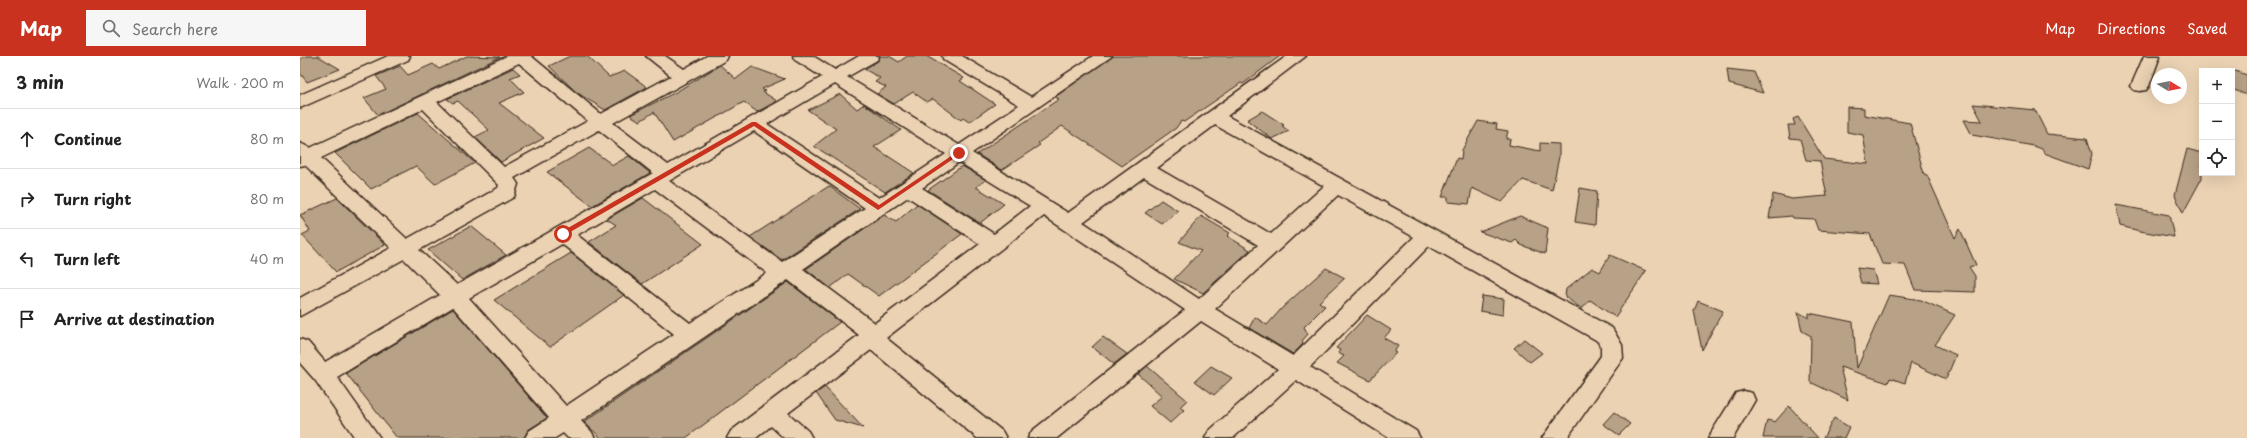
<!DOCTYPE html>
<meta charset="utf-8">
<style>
:root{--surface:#fff;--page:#f6f6f6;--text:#222;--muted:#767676;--line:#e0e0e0;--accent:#c8321e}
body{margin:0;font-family:"Playpen Sans",sans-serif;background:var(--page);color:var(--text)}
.controls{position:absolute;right:12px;top:12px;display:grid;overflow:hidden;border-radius:0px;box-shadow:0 4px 16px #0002}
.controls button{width:36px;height:36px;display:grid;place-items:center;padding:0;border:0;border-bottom:1px solid var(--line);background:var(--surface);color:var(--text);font:20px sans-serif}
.compass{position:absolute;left:1851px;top:12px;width:36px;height:36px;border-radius:50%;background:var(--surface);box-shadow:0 4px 16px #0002;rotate:100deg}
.stop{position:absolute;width:12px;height:12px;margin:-9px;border:3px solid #c8321e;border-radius:50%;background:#fff}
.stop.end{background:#c8321e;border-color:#fff;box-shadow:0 1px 4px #0008}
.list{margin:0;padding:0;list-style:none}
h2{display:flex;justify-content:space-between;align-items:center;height:52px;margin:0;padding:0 16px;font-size:17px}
h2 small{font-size:13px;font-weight:400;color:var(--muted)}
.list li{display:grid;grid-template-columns:26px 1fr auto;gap:12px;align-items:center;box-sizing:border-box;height:60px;padding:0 16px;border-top:1px solid var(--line)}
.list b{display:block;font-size:15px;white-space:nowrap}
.list em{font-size:13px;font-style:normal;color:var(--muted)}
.icon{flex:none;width:22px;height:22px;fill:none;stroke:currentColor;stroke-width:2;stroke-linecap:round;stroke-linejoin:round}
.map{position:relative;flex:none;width:1947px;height:382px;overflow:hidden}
header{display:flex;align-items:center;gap:24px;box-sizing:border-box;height:56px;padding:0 20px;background:var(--accent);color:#fff}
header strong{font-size:19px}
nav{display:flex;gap:22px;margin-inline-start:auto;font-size:14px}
.search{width:280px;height:36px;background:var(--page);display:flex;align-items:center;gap:10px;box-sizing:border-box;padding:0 14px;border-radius:0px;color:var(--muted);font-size:15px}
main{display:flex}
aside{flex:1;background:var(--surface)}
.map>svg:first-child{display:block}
.building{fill:#b7a187;stroke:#3b2a1e}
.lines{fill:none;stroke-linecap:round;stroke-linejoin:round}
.minor-casing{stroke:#3b2a1e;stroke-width:3}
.minor{fill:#ebd2b3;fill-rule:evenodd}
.route{fill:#c8321e}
</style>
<header>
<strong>Map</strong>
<div class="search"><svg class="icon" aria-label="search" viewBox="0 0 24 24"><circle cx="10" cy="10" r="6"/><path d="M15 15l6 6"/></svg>Search here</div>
<nav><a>Map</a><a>Directions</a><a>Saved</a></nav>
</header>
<main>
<aside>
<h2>3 min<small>Walk · 200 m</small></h2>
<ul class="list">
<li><svg class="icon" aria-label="ahead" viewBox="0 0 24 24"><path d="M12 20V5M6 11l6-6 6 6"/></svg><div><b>Continue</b></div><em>80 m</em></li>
<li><svg class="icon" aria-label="right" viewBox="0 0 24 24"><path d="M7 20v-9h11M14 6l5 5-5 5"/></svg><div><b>Turn right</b></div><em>80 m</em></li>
<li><svg class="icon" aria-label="left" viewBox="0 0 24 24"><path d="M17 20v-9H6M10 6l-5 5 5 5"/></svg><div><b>Turn left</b></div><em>40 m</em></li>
<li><svg class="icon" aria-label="arrive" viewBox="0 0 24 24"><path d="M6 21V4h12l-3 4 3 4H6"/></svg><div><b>Arrive at destination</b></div></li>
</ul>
</aside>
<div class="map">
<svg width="1947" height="382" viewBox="0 0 1947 382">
<rect width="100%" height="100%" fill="#ebd2b3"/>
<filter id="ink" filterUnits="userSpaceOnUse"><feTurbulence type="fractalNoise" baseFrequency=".025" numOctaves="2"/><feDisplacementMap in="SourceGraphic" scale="8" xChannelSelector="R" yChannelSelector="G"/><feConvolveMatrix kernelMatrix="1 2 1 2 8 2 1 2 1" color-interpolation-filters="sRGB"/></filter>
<g filter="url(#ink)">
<!-- building -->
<g class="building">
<polygon points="6,0 18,0 40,13 7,26 0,17 0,3"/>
<polygon points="167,0 200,1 78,59 64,42 86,33 76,20 100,10 108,19 133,8 139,13"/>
<polygon points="270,0 287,0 309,21 325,15 347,31 305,54 276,36 249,10"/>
<polygon points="580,0 589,0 599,6 607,0 626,0 664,22 660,25 695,48 669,66 663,62 661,64 633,43 627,46 613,36 594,48 577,38 586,31 575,26 580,22 564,13 578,5"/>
<polygon points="813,0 980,0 943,28 941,27 884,66 881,65 876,72 822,110 762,70 738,87 740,89 702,114 677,98 759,43 755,41"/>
<polygon points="420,9 436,23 452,11 485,23 462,33 465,35 463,36 477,45 457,56 444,46 373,86 354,56 340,65 330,59 376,36"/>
<polygon points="213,12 220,18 210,22 224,36 199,47 244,82 201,106 175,81 189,74 158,45 153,47 147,43"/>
<polygon points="1427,13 1454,16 1463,37 1429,28"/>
<polygon points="1932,14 1947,19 1947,39 1932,33"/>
<polygon points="540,38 557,53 564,48 601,74 574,91 614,117 585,136 514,90 536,73 508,54"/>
<polygon points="1673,48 1735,54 1747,78 1787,82 1792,98 1788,113 1744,97 1742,93 1734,90 1672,79 1664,64 1682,65"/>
<polygon points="1547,51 1564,52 1564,59 1610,67 1624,118 1627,119 1655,182 1660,173 1676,209 1669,211 1675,220 1675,236 1615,234 1605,209 1582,208 1570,178 1518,174 1514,163 1493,162 1492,160 1469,162 1473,138 1492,143 1527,140 1520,105 1506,104 1500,83 1490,82 1488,69 1495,69 1493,63 1498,61 1524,103 1568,108 1563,79 1547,76"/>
<polygon points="962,55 984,69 982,70 989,75 972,83 947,64"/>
<polygon points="118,57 175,107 135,128 116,110 71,133 35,97"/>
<polygon points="1178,65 1197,68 1196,73 1208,75 1206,83 1210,83 1209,89 1240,95 1240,87 1259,88 1259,101 1252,134 1223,124 1202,146 1172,132 1169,148 1148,146 1148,141 1142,141 1157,102 1161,103 1162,94"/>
<polygon points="289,92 313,109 329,100 350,117 292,150 247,116"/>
<polygon points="1887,93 1902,97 1902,122 1883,157 1875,139"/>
<polygon points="662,110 686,124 676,131 704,148 680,167 628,134"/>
<polygon points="529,130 560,153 482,204 450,181"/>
<polygon points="1280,132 1297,135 1295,169 1275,166"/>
<polygon points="37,142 85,189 36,216 2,179 10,175 0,159"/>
<polygon points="343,142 403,188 342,228 289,186 316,169 307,163"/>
<polygon points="861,144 878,155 862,168 845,157"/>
<polygon points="617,148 662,178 579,240 548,218 530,232 506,213 584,159 596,166"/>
<polygon points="1816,149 1869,159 1874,181 1840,175 1820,170"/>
<polygon points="901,160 930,177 927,180 950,194 903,237 874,223 901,195 879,186"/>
<polygon points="1220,160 1248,172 1245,198 1221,189 1216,184 1212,187 1180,176"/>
<polygon points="171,170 206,199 162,224 128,194"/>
<polygon points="271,197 324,239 250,291 194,244"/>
<polygon points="1310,199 1346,215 1315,261 1290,244 1282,253 1265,241 1266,233 1292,212 1300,216"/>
<polygon points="1026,212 1045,222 1019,246 1025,250 1004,271 1008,278 1002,285 1003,288 993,298 949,272 955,261 967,269 983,251"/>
<polygon points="1557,212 1573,214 1577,228 1561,227"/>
<polygon points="488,226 540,266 386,382 301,382 284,366"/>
<polygon points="1589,239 1621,244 1655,259 1635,289 1656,299 1646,323 1611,307 1605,327 1590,322 1588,327 1540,311 1548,344 1510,326 1511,280 1502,275 1498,256 1509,262 1509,257 1553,266 1557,312"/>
<polygon points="1182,240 1204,243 1203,259 1180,255"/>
<polygon points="1398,245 1423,255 1402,294 1394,255"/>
<polygon points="153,253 247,362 228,374 224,382 97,382 46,317"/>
<polygon points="1067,259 1091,274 1084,282 1098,290 1094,296 1096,297 1070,324 1037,307 1044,300 1038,297 1040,294 1036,292"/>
<polygon points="803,281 827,298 814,308 792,291"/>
<polygon points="1224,283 1242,297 1230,306 1214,292"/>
<polygon points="847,310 887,344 880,351 884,354 870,367 850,350 862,340 838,318"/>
<polygon points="911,310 932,322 914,339 895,325"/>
<polygon points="525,331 563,372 535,364 516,337"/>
<polygon points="1489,350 1518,382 1463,382 1467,364 1475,366"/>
<polygon points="1314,356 1330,368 1319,379 1303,368"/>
<polygon points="1534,362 1549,371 1544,382 1523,382"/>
</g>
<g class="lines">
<defs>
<g id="minor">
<polygon points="88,0 110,0 108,4 0,52 0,39"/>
<path d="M 207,0 L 231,0 L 301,58 L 371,20 L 346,0 L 365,0 L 384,13 L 407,0 L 428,0 L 426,4 L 313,67 L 368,109 L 522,21 L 495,4 L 493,0 L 513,0 L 535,14 L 559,0 L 579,0 L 577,4 L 547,21 L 659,89 L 719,49 L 644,4 L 642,0 L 662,0 L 731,41 L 793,0 L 812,0 L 672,97 L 768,157 L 987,0 L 1006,0 L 927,60 L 1312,272 L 1322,289 L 1323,302 L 1267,382 L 1242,382 L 1301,300 L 1301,289 L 1296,284 L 1129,190 L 1010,311 L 1116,375 L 1120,382 L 1089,382 L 996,324 L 933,382 L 905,382 L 909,375 L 978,313 L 901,265 L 757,382 L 728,382 L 732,375 L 885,254 L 744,160 L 586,282 L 702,375 L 706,382 L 677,382 L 571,294 L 488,357 L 508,375 L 512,382 L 484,382 L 471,370 L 456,382 L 427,382 L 431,375 L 559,279 L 488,224 L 281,365 L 291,375 L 295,382 L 268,382 L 263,377 L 255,382 L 225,382 L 229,375 L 249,362 L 153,251 L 37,321 L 80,382 L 55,382 L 15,324 L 0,307 L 0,283 L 8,286 L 25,306 L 140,239 L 104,203 L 0,260 L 0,242 L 91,192 L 5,109 L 0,110 L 0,87 L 10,92 ZM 219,7 L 288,65 L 204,111 L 137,46 ZM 535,28 L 646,98 L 579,142 L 467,68 ZM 123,53 L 199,129 L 198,132 L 107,183 L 21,102 ZM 915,69 L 1024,130 L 971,178 L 857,112 ZM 299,74 L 353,117 L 157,229 L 119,194 L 214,141 L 218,128 L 214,122 ZM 454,75 L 565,152 L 482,206 L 369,125 ZM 659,106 L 730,150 L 694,178 L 622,132 ZM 844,121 L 958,189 L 899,243 L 783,166 ZM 355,133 L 467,217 L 390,267 L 277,179 ZM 1038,139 L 1114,181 L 993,300 L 915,253 ZM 608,141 L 680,188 L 575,267 L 503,213 ZM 262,188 L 374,278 L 266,350 L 169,242 Z"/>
<polygon points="1844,0 1860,0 1849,30 1846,34 1840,35 1834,34 1831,30"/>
<polygon points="1444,335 1452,337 1455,344 1433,382 1408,382 1436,337"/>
</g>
</defs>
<!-- minor casing -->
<use href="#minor" class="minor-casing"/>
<!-- minor -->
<use href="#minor" class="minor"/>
</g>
</g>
<!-- route -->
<polygon class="route" points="452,66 456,66 579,149 657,96 662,97 578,154 454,70 265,179 261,179 261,176"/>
</svg>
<div class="controls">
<button>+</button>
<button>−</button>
<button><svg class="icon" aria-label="locate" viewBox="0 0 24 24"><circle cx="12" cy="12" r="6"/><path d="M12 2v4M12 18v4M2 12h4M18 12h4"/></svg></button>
</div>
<svg class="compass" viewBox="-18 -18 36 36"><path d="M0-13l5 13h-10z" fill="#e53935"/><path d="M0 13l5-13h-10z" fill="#767676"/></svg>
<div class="stop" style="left:263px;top:178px"></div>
<div class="stop end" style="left:659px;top:97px"></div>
</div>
</main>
